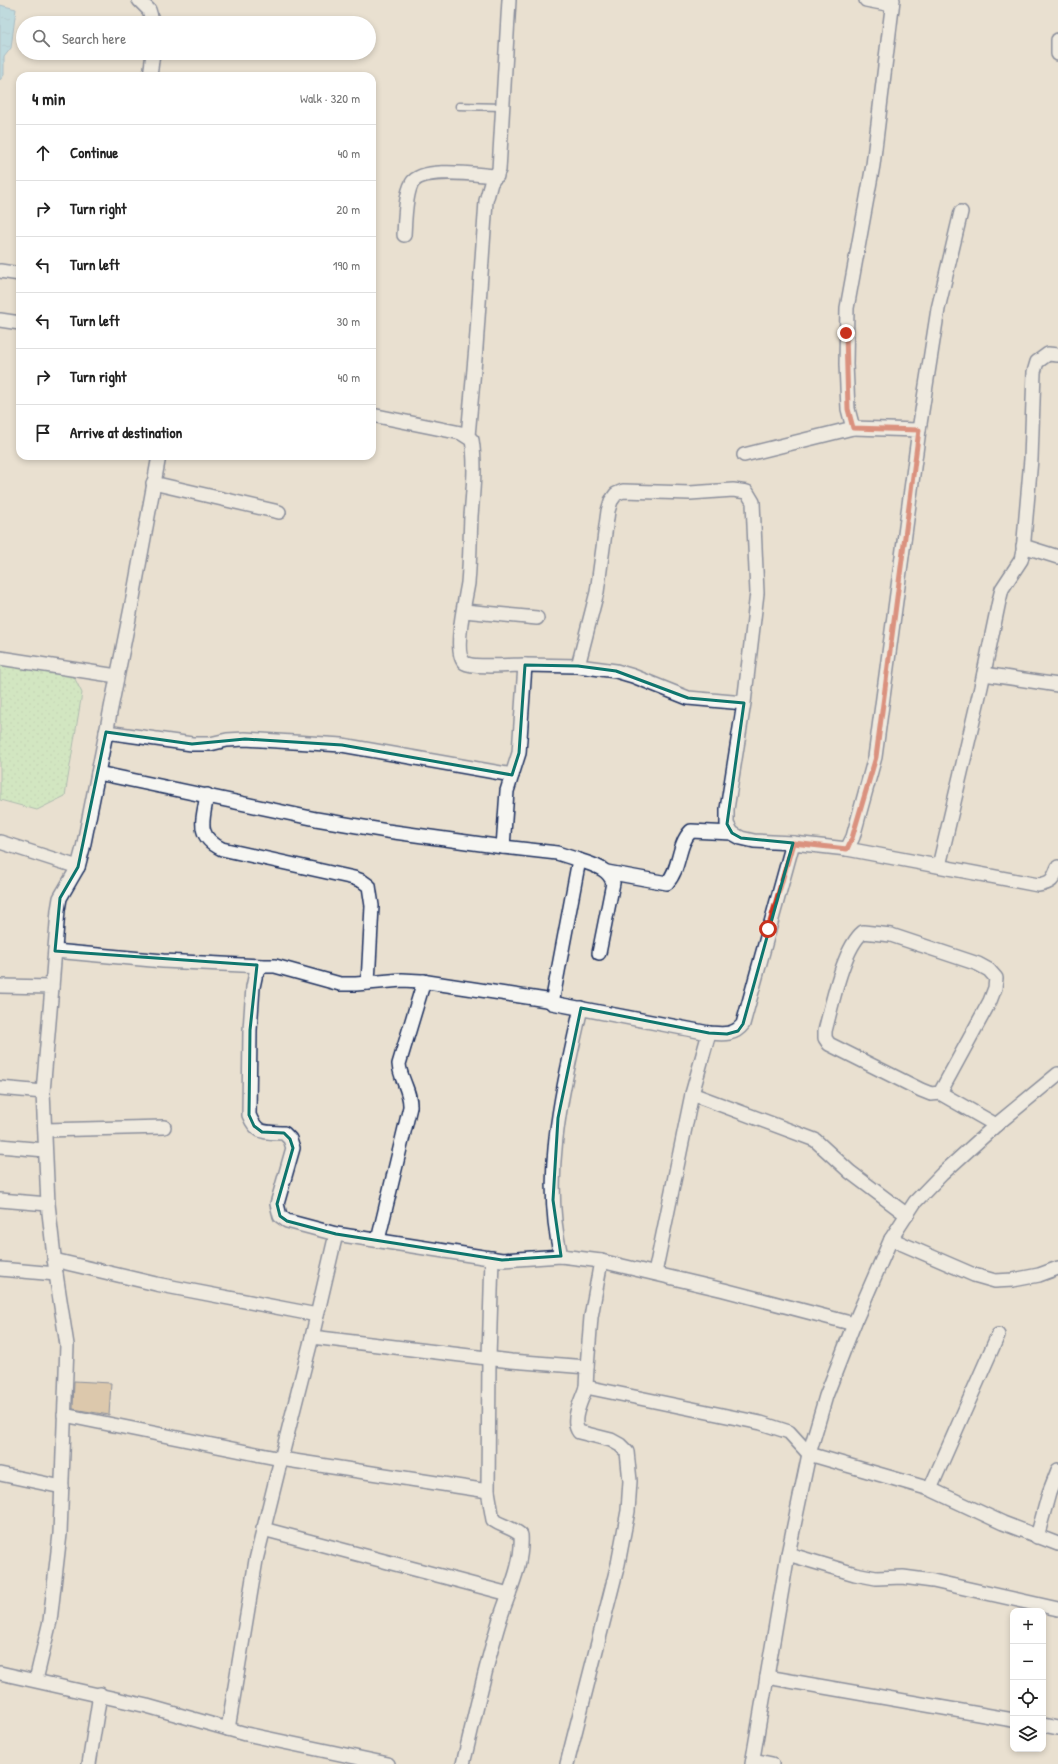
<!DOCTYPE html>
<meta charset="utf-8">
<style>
:root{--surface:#fff;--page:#f6f6f6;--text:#222;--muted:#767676;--line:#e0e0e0}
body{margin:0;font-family:"Patrick Hand",sans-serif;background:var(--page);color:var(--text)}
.controls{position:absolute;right:12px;bottom:12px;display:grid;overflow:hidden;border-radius:8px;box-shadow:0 2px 6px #0003}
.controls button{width:36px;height:36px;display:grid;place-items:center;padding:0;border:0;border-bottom:1px solid var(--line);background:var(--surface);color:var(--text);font:20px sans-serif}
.stop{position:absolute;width:12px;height:12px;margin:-9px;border:3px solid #c8321e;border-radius:50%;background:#fff}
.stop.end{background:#c8321e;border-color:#fff;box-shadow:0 1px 4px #0008}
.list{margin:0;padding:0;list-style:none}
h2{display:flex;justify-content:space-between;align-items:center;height:52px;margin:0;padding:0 16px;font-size:17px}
h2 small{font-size:13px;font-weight:400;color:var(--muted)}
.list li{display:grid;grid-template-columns:26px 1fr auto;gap:12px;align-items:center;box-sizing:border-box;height:56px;padding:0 16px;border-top:1px solid var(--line)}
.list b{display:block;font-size:15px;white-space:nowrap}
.list em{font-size:13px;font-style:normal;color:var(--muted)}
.icon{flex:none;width:22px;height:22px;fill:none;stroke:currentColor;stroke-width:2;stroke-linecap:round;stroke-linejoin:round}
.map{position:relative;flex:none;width:1058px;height:1764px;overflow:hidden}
.search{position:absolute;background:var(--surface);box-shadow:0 2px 6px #0003;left:16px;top:16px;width:360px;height:44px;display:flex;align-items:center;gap:10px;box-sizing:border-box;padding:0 14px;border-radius:22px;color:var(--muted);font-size:15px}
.panel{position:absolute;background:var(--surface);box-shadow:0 2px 6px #0003;left:16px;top:72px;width:360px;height:388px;border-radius:12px}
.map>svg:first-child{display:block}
.grass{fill:url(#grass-dots);stroke:#698e87}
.water{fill:url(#water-ripples);stroke:#5f91b4}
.building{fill:#ccac80;stroke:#1b2f5e}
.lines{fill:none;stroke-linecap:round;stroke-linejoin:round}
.lane-casing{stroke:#1b2f5e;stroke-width:9}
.street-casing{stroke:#1b2f5e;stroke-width:16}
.lane{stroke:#f6f6f2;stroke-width:6}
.street{stroke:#f6f6f2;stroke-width:13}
.route{stroke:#c8321e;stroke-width:5}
.marked{fill:none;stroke:#0f766e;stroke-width:3;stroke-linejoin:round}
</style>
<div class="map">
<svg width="1058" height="1764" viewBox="0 0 1058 1764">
<defs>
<pattern id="grass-dots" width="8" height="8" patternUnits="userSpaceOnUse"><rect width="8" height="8" fill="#b7edb0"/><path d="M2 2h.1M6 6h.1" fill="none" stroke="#9dcc9a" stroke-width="1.8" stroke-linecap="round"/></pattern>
<pattern id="water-ripples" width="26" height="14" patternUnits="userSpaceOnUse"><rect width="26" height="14" fill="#8dd2ee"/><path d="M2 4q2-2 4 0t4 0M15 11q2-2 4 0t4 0" fill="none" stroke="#79b5ce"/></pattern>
</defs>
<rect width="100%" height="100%" fill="#e9e0d0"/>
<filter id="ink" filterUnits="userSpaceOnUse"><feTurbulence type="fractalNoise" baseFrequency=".025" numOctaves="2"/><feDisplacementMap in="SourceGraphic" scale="8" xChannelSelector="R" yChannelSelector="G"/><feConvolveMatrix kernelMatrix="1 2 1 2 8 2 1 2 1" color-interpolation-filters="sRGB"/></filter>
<g filter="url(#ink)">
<!-- grass -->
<polygon class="grass" points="0,658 72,673 82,693 65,796 37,810 0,800"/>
<!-- water -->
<polygon class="water" points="0,5 16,9 11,48 4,57 4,75 0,80"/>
<!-- building -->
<polygon class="building" points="74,1381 111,1383 109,1415 73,1409"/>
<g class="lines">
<defs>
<polyline id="lane" points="459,106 503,107"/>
<g id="street">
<polyline points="139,0 149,10 153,23"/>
<polyline points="866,0 892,5"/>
<polyline points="1058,40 1058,54"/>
<polyline points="150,76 153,53"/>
<path d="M 404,235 C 405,221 405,195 412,183 C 423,166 478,175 497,176"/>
<polyline points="0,271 20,274"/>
<polyline points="0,320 20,323"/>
<path d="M 372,415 L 461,433 L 472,440 C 476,464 473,491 471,516 C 470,538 470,561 468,583 C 466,597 452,654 465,663 C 473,668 514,665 525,665 L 519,753 L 512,775"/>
<polyline points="919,430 938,309 961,212"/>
<polyline points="468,436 476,347 486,201 491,183 499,170 509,0"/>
<polyline points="744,455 853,428"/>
<polyline points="153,483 279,512"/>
<polyline points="1023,546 1058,557"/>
<polyline points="464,611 537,618"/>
<polyline points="0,658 117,676"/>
<polyline points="525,665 578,666"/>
<polyline points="984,674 1058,685"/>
<path d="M 106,732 L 192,744 L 210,744 L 227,740 L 245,739 L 342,745 L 512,775 L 507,791 L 503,847 L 557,853 L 579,860 L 552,1003 L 709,1033 C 722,1034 734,1036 743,1024 L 793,843 L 847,849 L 853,837 L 875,757 L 919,430 L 853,428 L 848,409 L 846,364 L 847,308 L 873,165 L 893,0"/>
<polyline points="98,773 316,819 387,831 503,847"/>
<path d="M 207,795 C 203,820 195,836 222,849 L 354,878 L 362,881 L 369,886 L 372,906 L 368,983"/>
<polyline points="732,833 727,824 727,809 744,703 757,593 753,502 747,492 733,490 690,493 623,491 616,494 611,501 608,511 597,592 578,666 616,671 633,676 688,698 744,703"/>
<polyline points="0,842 78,867"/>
<path d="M 847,849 L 1038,885 C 1052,883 1053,880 1058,867"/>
<path d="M 579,860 C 592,865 609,868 613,883 L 599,953"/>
<polyline points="939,866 981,687 999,601 1002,589 1021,560 1023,551 1031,459 1034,372 1037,362 1048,354 1058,355"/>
<path d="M 607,872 L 667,883 C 681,868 677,845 691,831 L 732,833 L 741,838 L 754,841 L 793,843"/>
<polyline points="55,951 163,961 262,966"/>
<polyline points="0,986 52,987 43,1092"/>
<polyline points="52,987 58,910 60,898 78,867 83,848 133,598 159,456"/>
<path d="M 553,1001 L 421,981 L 402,980 L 356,984 L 340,984 L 275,966 L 262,966 L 256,973 L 253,987 L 250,1030 L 249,1115 C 257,1135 265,1132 284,1133 L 290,1139 L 293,1148 L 277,1204 L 280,1216 L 287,1221 L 336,1234 L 502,1260 L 561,1256 L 601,1261 L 724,1290 L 854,1324"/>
<polyline points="0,1088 43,1092 48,1204"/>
<path d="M 940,1093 L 990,1001 L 995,988 L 996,978 L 989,970 L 978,964 L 891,935 L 863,932 C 843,948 832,1005 825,1031 L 825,1038 L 829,1044 L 921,1090 L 931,1094 L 940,1093 L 996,1125"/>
<polyline points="692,1094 815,1140 850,1172 907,1215"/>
<polyline points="45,1130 164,1127"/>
<polyline points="0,1146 45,1150"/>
<polyline points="0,1200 48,1204 56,1274 67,1345 60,1534 50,1621 36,1680"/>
<polyline points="336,1234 312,1337 281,1459 488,1491"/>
<polyline points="891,1239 974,1275 995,1281 1013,1280 1039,1275 1058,1268"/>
<path d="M 378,1240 L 410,1107 C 411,1091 400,1079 399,1064 L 424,981"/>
<path d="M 561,1256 C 541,1174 563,1089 581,1008"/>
<polyline points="54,1260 156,1284 317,1315"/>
<polyline points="0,1269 56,1274"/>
<polyline points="655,1273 692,1094 709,1033"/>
<polyline points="312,1337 511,1361 587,1367 586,1387 761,1423 789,1432 809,1454 930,1489 1003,1523 1058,1544"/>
<polyline points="587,1367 591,1317 601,1261"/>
<polyline points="64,1415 281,1459 256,1560 228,1729"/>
<polyline points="0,1474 62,1487"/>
<polyline points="930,1489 998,1335"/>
<polyline points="263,1529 509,1594"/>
<polyline points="1037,1537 1049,1493 1058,1470"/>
<polyline points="788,1554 855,1574 876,1578 903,1577 933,1581 1058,1609"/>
<polyline points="0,1673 147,1706 246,1734 388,1764"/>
<polyline points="767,1677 1013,1720"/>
<polyline points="1043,1725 1058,1728"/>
<polyline points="753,1760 772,1764"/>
<polyline points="89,1764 100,1694"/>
<path d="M 463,1764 C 475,1716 485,1667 500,1619 C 509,1591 523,1565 521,1535 C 510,1526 503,1527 493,1520 L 488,1491 L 489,1358 L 492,1258"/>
<path d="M 567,1764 L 618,1564 L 628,1511 L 630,1481 L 627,1452 L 620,1445 L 611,1440 L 579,1432 C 570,1420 582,1400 586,1387"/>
<polyline points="752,1764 788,1554 809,1454 826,1396 854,1324 891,1239 915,1202 942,1174 996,1125 1058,1074"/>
</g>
</defs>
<!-- lane casing -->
<use href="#lane" class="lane-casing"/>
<!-- street casing -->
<use href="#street" class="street-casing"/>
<!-- lane -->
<use href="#lane" class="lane"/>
<!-- street -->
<use href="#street" class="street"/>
</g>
</g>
<g class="lines" filter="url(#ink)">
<!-- route -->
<polyline class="route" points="768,929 793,843 847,849 852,838 876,757 919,430 853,428 848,409 846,333"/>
</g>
<!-- marked area -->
<path d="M0 0H1058V1764H0ZM 525,665 L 578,666 L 616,671 L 688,698 L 744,703 L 727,824 L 732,833 L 741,838 L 793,843 L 743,1024 L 738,1031 L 727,1034 L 709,1033 L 581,1008 L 558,1118 L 553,1200 L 561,1256 L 502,1260 L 336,1234 L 287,1221 L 280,1216 L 277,1204 L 293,1148 L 290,1139 L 284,1133 L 262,1132 L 254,1126 L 249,1115 L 250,1030 L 257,965 L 55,951 L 60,898 L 78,867 L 106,732 L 192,744 L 245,739 L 342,745 L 512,775 L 519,753 Z" fill="#e9e0d0" fill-opacity=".55" fill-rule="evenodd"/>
<path class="marked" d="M 525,665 L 578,666 L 616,671 L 688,698 L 744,703 L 727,824 L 732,833 L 741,838 L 793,843 L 743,1024 L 738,1031 L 727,1034 L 709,1033 L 581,1008 L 558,1118 L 553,1200 L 561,1256 L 502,1260 L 336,1234 L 287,1221 L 280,1216 L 277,1204 L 293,1148 L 290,1139 L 284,1133 L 262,1132 L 254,1126 L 249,1115 L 250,1030 L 257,965 L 55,951 L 60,898 L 78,867 L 106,732 L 192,744 L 245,739 L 342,745 L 512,775 L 519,753 Z"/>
</svg>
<div class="controls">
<button>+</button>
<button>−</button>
<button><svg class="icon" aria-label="locate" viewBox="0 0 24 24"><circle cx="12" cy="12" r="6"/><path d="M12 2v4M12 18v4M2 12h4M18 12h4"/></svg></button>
<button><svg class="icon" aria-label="layers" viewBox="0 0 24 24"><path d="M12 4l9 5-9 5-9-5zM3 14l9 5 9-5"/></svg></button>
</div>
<div class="stop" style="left:768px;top:929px"></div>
<div class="stop end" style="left:846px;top:333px"></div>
<div class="search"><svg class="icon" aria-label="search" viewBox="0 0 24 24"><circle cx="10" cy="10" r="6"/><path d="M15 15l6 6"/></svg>Search here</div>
<section class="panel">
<h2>4 min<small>Walk · 320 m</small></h2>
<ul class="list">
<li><svg class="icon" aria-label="ahead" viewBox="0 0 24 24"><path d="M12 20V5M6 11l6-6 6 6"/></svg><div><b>Continue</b></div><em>40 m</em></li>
<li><svg class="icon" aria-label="right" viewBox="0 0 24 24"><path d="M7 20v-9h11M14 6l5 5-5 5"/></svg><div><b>Turn right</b></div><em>20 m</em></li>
<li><svg class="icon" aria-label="left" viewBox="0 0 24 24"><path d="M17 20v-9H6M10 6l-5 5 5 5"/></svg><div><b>Turn left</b></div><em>190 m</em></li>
<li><svg class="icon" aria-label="left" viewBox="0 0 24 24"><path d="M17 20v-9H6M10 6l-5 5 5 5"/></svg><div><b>Turn left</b></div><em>30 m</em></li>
<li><svg class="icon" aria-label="right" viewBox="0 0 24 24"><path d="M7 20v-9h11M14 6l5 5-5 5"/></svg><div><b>Turn right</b></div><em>40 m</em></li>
<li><svg class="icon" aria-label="arrive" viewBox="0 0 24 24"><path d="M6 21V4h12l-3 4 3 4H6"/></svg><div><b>Arrive at destination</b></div></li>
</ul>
</section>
</div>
